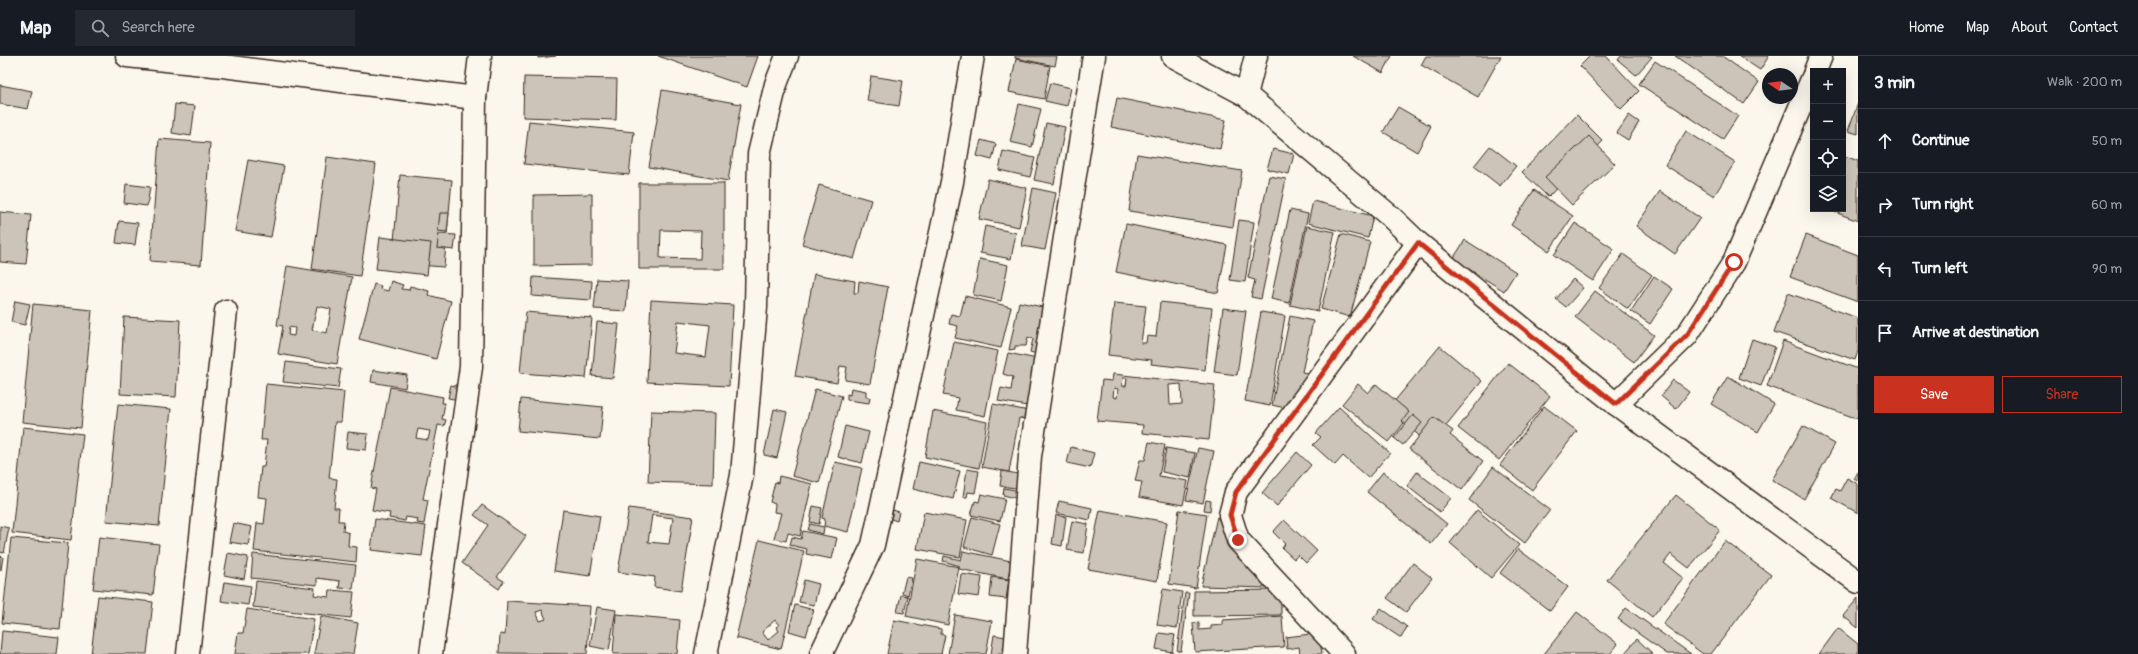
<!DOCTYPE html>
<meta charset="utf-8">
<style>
:root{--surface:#171b24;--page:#242831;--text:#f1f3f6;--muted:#9ea1a6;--line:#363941;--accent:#c8321e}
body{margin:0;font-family:Pangolin,sans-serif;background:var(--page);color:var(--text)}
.controls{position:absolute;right:12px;top:12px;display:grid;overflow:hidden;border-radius:0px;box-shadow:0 4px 16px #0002}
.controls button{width:36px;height:36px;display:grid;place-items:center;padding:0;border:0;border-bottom:1px solid var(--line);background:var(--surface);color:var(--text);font:20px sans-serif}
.compass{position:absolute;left:1762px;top:12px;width:36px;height:36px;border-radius:50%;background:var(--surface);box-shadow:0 4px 16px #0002;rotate:283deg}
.stop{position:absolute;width:12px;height:12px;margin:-9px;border:3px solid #c8321e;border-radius:50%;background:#fff}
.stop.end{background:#c8321e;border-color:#fff;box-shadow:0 1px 4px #0008}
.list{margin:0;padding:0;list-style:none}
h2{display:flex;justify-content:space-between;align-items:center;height:52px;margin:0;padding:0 16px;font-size:17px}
h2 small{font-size:13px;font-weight:400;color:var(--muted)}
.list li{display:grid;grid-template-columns:26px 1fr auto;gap:12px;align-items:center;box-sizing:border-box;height:64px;padding:0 16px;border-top:1px solid var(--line)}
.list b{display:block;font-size:15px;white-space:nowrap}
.list em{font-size:13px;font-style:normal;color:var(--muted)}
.actions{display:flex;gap:8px;padding:12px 16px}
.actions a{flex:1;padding:9px 0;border:1px solid var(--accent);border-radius:0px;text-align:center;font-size:14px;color:var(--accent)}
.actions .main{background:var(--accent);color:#fff}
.icon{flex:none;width:22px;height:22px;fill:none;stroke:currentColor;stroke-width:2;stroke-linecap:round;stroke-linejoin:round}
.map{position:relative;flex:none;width:1858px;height:598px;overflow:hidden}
header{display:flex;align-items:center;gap:24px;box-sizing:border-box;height:56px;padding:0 20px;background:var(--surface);border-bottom:1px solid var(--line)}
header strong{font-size:19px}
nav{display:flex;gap:22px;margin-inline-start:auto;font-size:14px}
.search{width:280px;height:36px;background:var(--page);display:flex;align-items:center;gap:10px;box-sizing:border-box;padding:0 14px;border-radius:0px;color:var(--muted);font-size:15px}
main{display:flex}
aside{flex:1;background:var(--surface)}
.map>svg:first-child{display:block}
.building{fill:#ccc4b9;stroke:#3b2a1e;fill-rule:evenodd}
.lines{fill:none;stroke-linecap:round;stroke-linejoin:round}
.minor-casing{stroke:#3b2a1e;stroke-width:25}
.minor{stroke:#fbf7ec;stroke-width:22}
.route{stroke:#c8321e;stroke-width:5}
</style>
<header>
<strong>Map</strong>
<div class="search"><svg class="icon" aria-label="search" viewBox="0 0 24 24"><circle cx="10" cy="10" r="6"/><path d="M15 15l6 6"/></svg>Search here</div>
<nav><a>Home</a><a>Map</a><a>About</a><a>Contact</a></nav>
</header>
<main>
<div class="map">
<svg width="1858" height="598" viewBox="0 0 1858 598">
<rect width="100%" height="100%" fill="#fbf7ec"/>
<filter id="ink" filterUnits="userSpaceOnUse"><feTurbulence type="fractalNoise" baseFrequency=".025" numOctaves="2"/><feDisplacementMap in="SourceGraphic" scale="8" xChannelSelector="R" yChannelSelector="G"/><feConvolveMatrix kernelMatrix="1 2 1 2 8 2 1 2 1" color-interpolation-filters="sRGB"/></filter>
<g filter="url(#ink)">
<!-- building -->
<g class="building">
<polygon points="538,0 556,0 538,2"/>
<polygon points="658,0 758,0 747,31"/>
<polygon points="1015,0 1057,0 1055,10 1015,2"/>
<polygon points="1353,0 1392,0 1383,17"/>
<polygon points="1426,0 1501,0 1478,41 1421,9"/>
<polygon points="1590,0 1606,0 1639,35 1621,53 1580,10"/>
<polygon points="1621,0 1651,0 1652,1 1636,19 1618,4"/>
<polygon points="1675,0 1722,0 1759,26 1744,48"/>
<polygon points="1739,0 1769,0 1760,14"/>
<polygon points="1016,3 1050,10 1044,43 1009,36"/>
<polygon points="1655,5 1738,60 1723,83 1639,28"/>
<polygon points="871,20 903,25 899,50 867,45"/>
<polygon points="524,21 617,23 616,64 523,61"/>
<polygon points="1050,27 1071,32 1067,50 1045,45"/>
<polygon points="0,29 32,35 28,53 0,48"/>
<polygon points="662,34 741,48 728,125 649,111"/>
<polygon points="1117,42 1226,64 1220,93 1111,71"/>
<polygon points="1858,47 1858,78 1848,75"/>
<polygon points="175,48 195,50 191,80 172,77"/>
<polygon points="1019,48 1041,53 1032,91 1010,86"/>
<polygon points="1398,51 1431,70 1417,96 1383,76"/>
<polygon points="1577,59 1603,85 1548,141 1522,116"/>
<polygon points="1629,59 1639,66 1628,84 1617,77"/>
<polygon points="529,65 634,76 629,119 524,108"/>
<polygon points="1046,67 1065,71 1054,128 1034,124"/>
<polygon points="1686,75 1735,106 1714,140 1665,109"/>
<polygon points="1589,80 1615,108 1572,149 1545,121"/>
<polygon points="159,83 210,87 201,209 150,205"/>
<polygon points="981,84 996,88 992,104 977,100"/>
<polygon points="1490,90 1516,110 1500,130 1474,110"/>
<polygon points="1273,93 1294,98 1289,118 1267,113"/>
<polygon points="1003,95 1035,102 1030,121 999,114"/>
<polygon points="1137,98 1242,115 1233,171 1129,155"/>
<polygon points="1845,100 1858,105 1858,165 1827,153 1843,153 1843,105"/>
<polygon points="327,101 376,108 360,220 312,213"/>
<polygon points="248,104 284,110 271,181 235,175"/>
<polygon points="400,119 452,124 444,211 392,207"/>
<polygon points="1269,120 1286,123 1261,243 1251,241 1255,224 1248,222"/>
<polygon points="988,123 1027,132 1019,171 979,163"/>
<path d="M 639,127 L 724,127 L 724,213 L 639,213 ZM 661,174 L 701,175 L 700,203 L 660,202 Z"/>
<polygon points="126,128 150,131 147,150 124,147"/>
<polygon points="819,129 871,144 854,203 802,188"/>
<polygon points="1033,132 1056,137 1045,194 1022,190"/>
<polygon points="1534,134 1573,160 1549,195 1511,169"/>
<polygon points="1660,135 1700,162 1675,198 1636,170"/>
<polygon points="592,138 592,209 534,210 534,139"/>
<polygon points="1313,145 1373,160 1368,182 1308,167"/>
<polygon points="1290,154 1308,158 1289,247 1271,243"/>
<polygon points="0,156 31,159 26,208 0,206"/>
<polygon points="440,157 449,157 447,176 438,175"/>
<polygon points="1239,164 1254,166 1245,226 1230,224"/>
<polygon points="119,165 138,167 135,189 116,187"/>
<polygon points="1575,167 1614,193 1593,225 1554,199"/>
<polygon points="1126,168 1227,189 1218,237 1116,216"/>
<polygon points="985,170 1016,177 1011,203 980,197"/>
<polygon points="1307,170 1335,176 1318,255 1290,249"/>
<polygon points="439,178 456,179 454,194 437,192"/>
<polygon points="1341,178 1370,186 1350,261 1321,253"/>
<polygon points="1806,179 1858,199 1858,246 1790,221"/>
<polygon points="380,181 431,187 427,219 376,213"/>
<polygon points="1465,184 1516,216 1504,235 1453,203"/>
<polygon points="1623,198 1652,219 1628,253 1599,232"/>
<polygon points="980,203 1008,209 1001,245 973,239"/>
<path d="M 287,210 L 352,221 L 337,308 L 278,298 L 283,270 L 277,269 ZM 317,250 L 331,253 L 327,277 L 312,274 ZM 289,271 L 295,272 L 294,280 L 288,279 Z"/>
<polygon points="814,218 855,225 854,237 858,237 859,225 888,231 870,328 845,324 847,311 840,310 837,327 795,320"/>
<polygon points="1654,220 1673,233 1650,268 1631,255"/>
<polygon points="533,221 592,225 591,244 532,240"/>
<polygon points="597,223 628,225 626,255 594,253"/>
<polygon points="1573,223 1583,232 1566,251 1556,243"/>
<polygon points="391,225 403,229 401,233 409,234 410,230 429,235 428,239 451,245 436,303 359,283 374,228 381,230 380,233 388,235"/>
<polygon points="1595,235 1654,279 1634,306 1575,261"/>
<polygon points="1788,237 1858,262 1858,295 1855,304 1774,276"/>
<polygon points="965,240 1011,251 1001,292 955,282 958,270 949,268 951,258 960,260"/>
<path d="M 651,244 L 733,249 L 729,330 L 647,326 ZM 678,265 L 710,269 L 706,301 L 674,297 Z"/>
<polygon points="15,245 30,248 25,269 11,266"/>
<polygon points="1019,246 1047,252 1037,298 1030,296 1033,283 1028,281 1026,290 1015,290 1015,293 1009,294"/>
<polygon points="1160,246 1212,252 1205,314 1151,308 1152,304 1108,299 1114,247 1146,250 1141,287 1146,287 1147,280 1156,281"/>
<polygon points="33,248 92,254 81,372 22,366"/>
<polygon points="1223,252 1246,255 1237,319 1214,316"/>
<polygon points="526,256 592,262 586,322 520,317"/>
<polygon points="1261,256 1285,260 1270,350 1245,345"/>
<polygon points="1290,260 1313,265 1302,316 1307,317 1302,341 1294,354 1272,349"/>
<polygon points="124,261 180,264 176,341 120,338"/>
<polygon points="597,266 619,268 613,322 592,320"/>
<polygon points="1752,283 1775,291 1761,330 1739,322"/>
<polygon points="1783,285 1858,313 1858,363 1767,330"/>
<polygon points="954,286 998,295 985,360 956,354 958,342 943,339"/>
<polygon points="1440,290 1482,325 1430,389 1388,353"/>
<polygon points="1008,297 1037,303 1027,350 998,345 1001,332 1011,334 1013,321 1003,318"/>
<polygon points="286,306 341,313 338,332 283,326"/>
<polygon points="1508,307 1550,340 1499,404 1458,372"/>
<polygon points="373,314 407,319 405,332 371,326"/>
<path d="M 1113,318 L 1215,329 L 1209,384 L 1142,377 L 1143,369 L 1097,365 L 1102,324 L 1112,325 ZM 1123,322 L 1127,322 L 1126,330 L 1122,330 ZM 1181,328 L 1182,348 L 1170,349 L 1169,329 ZM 1114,332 L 1118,333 L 1117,342 L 1113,341 Z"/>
<polygon points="1728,320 1774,348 1758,376 1711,348"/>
<polygon points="1673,324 1689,336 1676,353 1661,340"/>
<polygon points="266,328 344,336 341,366 335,366 329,422 337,423 334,452 339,452 338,465 344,465 343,475 349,477 348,490 357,491 356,506 254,495 257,467 264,468 267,442 258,441 261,411 264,411 267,384 261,384"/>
<polygon points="1358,328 1368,337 1376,328 1409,356 1402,365 1404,367 1389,386 1342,348"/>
<polygon points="451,329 463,332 460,344 448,342"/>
<path d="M 390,331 L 443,341 L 442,347 L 445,347 L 442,363 L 446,364 L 444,370 L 438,369 L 423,443 L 428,444 L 424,468 L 417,467 L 418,463 L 406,461 L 405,465 L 389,462 L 390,457 L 372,454 L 376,433 L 371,432 ZM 418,373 L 430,375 L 428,384 L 416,382 Z"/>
<polygon points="851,332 866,335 866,341 870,341 869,347 847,344 847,338 850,339"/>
<polygon points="815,333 842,340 819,427 792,420"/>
<polygon points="521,343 603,351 600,383 518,375"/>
<polygon points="118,348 171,353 159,470 106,465"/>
<polygon points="993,348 1029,355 1026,369 1023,369 1025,363 1019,362 1009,416 982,411"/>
<polygon points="1544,350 1577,375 1532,434 1500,409"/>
<polygon points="1339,351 1390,397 1368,422 1343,400 1335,409 1313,389 1321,381 1316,377"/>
<polygon points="774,353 787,356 777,402 764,399"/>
<polygon points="651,355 715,357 713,428 648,426"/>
<polygon points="933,355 987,366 979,412 925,401"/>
<polygon points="1413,359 1422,367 1403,389 1394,382"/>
<polygon points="1434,361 1453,375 1450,379 1483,405 1462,434 1409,393"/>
<polygon points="845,370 869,376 862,407 838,401"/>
<polygon points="1803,370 1835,388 1804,443 1772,424"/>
<polygon points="23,371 83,378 71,484 12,477"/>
<polygon points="348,376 368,378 366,394 346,392"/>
<polygon points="1149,386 1165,389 1159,420 1188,425 1183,449 1139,441 1142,426 1135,425 1140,404 1145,404"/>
<polygon points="1071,391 1094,397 1090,412 1067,407"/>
<polygon points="1166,392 1195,397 1190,422 1162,416"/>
<polygon points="1198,392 1214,395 1203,447 1186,444"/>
<polygon points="1297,396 1311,409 1277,450 1262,437"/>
<polygon points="835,406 862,412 848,476 824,470 825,463 822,462"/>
<polygon points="919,406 960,415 953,443 913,433"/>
<polygon points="1493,411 1550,454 1525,487 1469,444"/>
<polygon points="967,413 979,415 975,437 968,436 967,441 963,441"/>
<polygon points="1002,415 1018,418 1016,432 1000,430"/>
<polygon points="1383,416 1447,468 1431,488 1367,436"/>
<polygon points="1417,416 1451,442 1440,456 1407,430"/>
<polygon points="1858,416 1858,425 1854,423"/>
<polygon points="779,420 812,428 800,480 788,477 786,485 774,482 781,457 774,456 775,448 770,446 775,426 778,427"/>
<polygon points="1847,422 1858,428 1858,457 1831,442 1836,433 1840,435"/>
<polygon points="1004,432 1020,435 1019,443 1003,439"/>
<polygon points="981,438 1005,443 1000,465 971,459 975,445 979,446"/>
<polygon points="1676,439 1720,474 1689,512 1671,498 1664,507 1683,522 1652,561 1607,524"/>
<polygon points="1206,444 1211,445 1210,455 1204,454"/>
<polygon points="1059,445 1092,452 1090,464 1056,457"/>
<polygon points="482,449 526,480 497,521 504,525 499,533 462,507 488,469 474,459"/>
<polygon points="813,450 822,452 819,468 810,466"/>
<path d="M 629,452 L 693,461 L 681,535 L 654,531 L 655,521 L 618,516 ZM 652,459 L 673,462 L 669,488 L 648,486 Z"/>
<polygon points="563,454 600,460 590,520 554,515"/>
<polygon points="893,454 899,456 897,465 891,463"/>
<polygon points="1100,454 1167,466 1157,525 1088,513"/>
<polygon points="1179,454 1207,458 1196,532 1169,528"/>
<polygon points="1477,454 1519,489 1491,522 1450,487"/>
<polygon points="924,456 967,464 960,501 917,493"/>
<polygon points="1056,459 1066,461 1062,490 1052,488"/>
<polygon points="972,461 1000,468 992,499 964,491"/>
<polygon points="1217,461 1266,532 1201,530"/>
<polygon points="375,463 426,470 422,500 371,494"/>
<polygon points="1284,464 1317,495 1306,507 1298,499 1294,503 1282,492 1285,488 1273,476"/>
<polygon points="1072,465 1088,468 1084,497 1067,494"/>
<polygon points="233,467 252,471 248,489 229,486"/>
<polygon points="810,468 824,471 823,478 808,474"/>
<polygon points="0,470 9,472 4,497 0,496"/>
<polygon points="803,475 837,482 832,503 806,498 807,493 790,489 792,481 801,483"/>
<polygon points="99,481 159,488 153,539 93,533"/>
<polygon points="11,482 68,487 60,573 2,567"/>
<path d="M 759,484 L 804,495 L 781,593 L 736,582 ZM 775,564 L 779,569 L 776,571 L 779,575 L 768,584 L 762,576 Z"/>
<polygon points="1725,485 1771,519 1711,598 1703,598 1663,568"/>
<polygon points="1518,493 1568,531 1550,555 1500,517"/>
<polygon points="963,495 1011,505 1008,523 959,513 960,510 943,505 944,500 961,504"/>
<polygon points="228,497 248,501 244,523 224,519"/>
<polygon points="253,498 356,509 353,533 339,532 340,525 317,522 317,529 251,522"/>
<polygon points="0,500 3,501 1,514 0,513"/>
<polygon points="917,503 959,511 948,569 906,560"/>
<polygon points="1413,507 1432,522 1406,556 1387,542"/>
<polygon points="961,518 982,521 979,541 958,538"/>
<polygon points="906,521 912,522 908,539 902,537"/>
<polygon points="992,521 1009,524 1006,543 990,541"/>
<polygon points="804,524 819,528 814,549 799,546"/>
<polygon points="256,525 315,532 314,539 329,541 330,534 354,536 351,562 253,551"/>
<polygon points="224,526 251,530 248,549 221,545"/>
<polygon points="1163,533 1182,536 1177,572 1157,569"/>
<polygon points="1281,534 1281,559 1194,560 1194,535"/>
<polygon points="1185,537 1189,537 1181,595 1177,595"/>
<polygon points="901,539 908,540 904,557 897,556"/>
<polygon points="98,540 153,546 147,598 91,598"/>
<polygon points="1858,542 1858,572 1843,560"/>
<path d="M 507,545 L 590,550 L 587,598 L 499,597 L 500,578 L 505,579 ZM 542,554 L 546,563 L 540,565 L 536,556 Z"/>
<polygon points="795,549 814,554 806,580 789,575"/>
<polygon points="597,551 616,554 609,594 590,590"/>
<polygon points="1381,552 1407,571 1401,582 1373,563"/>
<polygon points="1626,552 1691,598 1667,598 1618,563"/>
<polygon points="247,553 314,563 308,598 235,598 238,577 243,577"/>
<polygon points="1577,556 1618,588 1610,598 1544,598"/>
<polygon points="616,558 680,564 677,598 613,598"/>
<polygon points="955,559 992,565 986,598 948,598"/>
<polygon points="321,560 358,567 353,598 314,598"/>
<polygon points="1282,560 1284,591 1195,596 1193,567 1199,566 1199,574 1211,573 1211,570 1223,569 1223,564"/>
<polygon points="894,564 941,573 941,578 945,579 941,598 887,598"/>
<polygon points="1838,572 1858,588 1858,598 1819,598"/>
<polygon points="2,575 59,581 57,598 0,598"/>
<polygon points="1159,577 1175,579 1172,596 1156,593"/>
<polygon points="1319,577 1322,598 1300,598 1299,591 1287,593 1286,581"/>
<polygon points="994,579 1006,581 1002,598 991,598"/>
<polygon points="1637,583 1653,598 1624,598"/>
</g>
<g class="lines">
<defs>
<g id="minor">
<polyline points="127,0 223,10 475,42"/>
<polyline points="1173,0 1246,39 1391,161 1418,187 1616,348 1858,526"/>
<polyline points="1815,15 1821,0"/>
<polyline points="1246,39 1256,0"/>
<polyline points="1616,348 1687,279 1734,206 1813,21"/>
<polyline points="188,598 226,255"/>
<polyline points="431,598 471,311 475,42 480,0"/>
<polyline points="706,598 742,419 756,251 759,98 776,28 787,0"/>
<polyline points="821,598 873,489 952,126 973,0"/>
<polyline points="1015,598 1030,400 1094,0"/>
<polyline points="1344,598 1238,484 1230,459 1236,436 1418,187"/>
</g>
</defs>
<!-- minor casing -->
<use href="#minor" class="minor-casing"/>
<!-- minor -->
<use href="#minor" class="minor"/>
</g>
</g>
<g class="lines" filter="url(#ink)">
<!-- route -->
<polyline class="route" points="1238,484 1230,459 1236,436 1418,187 1616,348 1687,279 1734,206"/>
</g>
</svg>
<div class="controls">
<button>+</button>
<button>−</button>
<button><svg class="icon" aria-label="locate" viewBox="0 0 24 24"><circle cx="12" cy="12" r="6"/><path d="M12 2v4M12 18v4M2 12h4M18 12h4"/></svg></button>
<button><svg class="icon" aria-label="layers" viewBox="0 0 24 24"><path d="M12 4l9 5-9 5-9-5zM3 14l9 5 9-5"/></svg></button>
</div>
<svg class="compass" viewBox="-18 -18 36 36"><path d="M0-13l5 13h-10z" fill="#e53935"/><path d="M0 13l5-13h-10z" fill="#9ea1a6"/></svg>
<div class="stop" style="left:1734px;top:206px"></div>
<div class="stop end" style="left:1238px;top:484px"></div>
</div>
<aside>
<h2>3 min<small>Walk · 200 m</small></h2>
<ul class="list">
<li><svg class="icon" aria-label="ahead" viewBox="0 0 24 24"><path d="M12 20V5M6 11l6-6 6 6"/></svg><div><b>Continue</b></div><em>50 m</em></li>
<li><svg class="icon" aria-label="right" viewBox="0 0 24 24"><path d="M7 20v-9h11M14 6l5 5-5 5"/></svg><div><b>Turn right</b></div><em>60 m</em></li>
<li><svg class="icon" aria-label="left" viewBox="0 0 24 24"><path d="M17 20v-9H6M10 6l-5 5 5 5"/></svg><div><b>Turn left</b></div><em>90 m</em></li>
<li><svg class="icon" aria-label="arrive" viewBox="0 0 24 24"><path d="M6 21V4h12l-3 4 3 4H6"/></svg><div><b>Arrive at destination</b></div></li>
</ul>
<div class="actions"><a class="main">Save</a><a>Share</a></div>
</aside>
</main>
